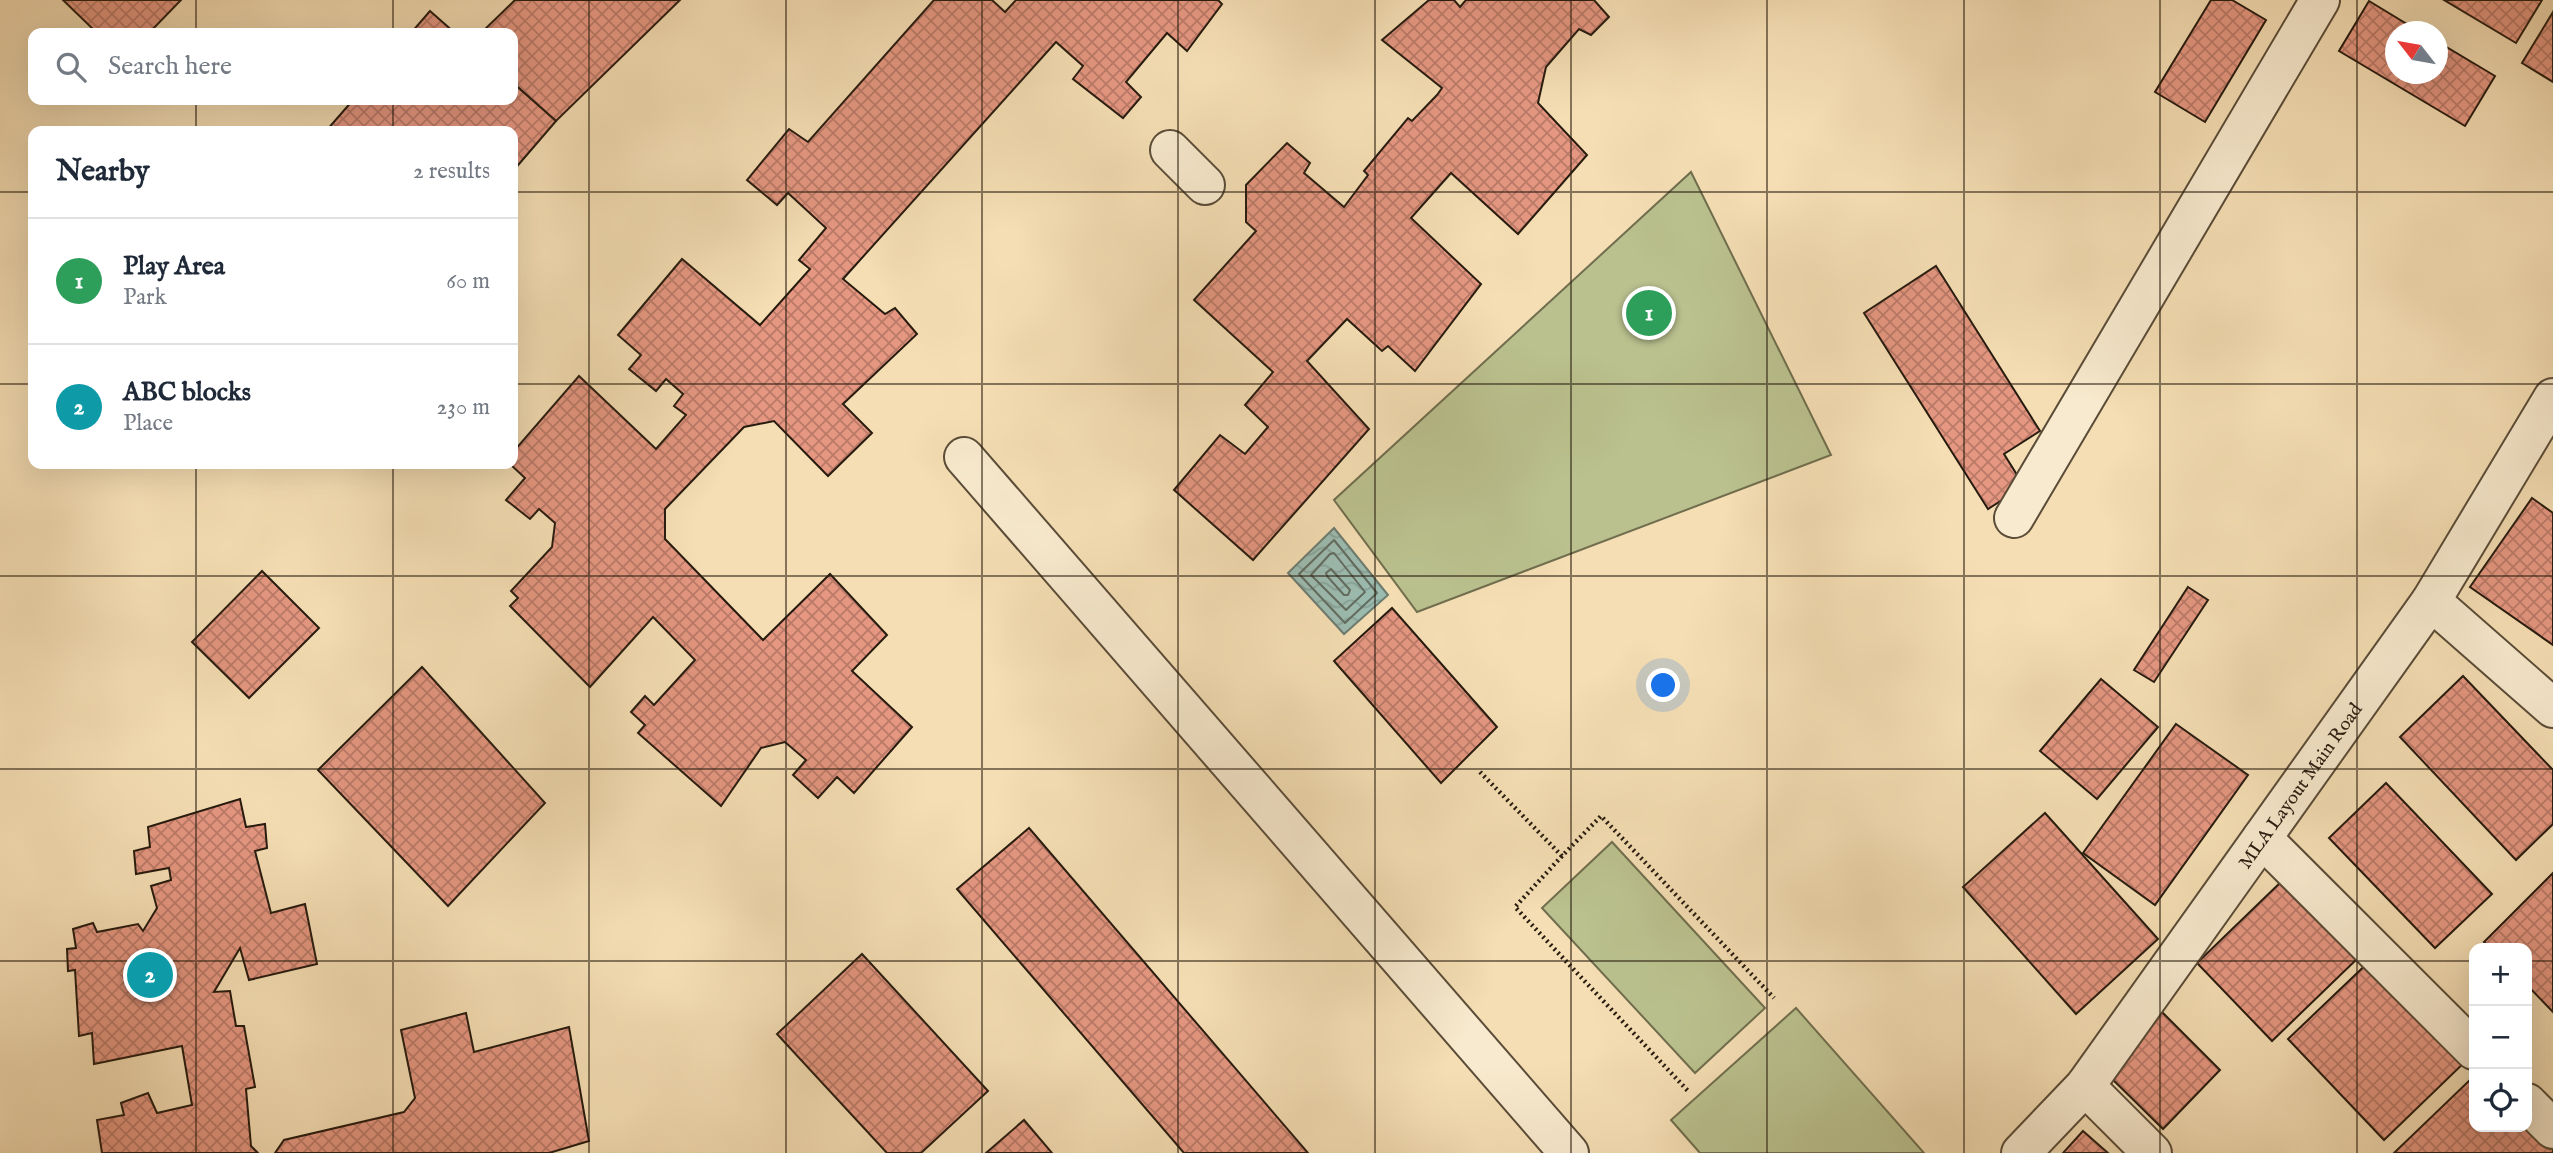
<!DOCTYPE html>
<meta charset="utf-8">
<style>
:root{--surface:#fff;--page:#f6f6f7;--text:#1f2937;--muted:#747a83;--line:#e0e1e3;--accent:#2563eb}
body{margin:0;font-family:"IM FELL English",serif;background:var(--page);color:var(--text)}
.controls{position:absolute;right:21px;bottom:21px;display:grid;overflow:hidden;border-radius:14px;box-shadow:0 7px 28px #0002}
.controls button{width:63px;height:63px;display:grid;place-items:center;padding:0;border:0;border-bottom:2px solid var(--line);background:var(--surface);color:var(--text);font:35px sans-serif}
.compass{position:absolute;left:2385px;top:21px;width:63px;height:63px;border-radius:50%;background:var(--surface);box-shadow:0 7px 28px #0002;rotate:301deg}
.you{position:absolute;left:1664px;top:686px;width:24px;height:24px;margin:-18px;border:5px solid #fff;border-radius:50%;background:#1a73e8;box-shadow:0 0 0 10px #1a73e833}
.badge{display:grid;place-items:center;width:46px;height:46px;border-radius:50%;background:var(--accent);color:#fff;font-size:23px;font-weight:700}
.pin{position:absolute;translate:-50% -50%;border:4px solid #fff;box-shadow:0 2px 7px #0006}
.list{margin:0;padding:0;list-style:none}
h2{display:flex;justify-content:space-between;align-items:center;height:91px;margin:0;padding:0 28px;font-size:30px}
h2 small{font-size:23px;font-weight:400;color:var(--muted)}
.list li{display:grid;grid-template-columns:46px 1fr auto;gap:21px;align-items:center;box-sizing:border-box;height:126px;padding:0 28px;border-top:2px solid var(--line)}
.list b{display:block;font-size:26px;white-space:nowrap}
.list p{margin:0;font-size:23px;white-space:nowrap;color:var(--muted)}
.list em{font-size:23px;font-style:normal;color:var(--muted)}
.icon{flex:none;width:38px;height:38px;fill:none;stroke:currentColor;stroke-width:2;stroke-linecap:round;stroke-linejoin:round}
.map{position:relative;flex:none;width:2553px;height:1153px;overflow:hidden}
.search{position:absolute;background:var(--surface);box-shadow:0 7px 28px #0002;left:28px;top:28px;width:490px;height:77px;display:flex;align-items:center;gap:18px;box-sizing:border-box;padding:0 24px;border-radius:14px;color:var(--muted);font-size:26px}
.panel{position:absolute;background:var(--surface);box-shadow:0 7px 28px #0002;left:28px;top:126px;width:490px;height:343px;border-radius:14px}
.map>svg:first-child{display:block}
.park{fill:#bac18e;stroke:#706e4e;stroke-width:2}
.water{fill:url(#water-waves);stroke:#6d7c70;stroke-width:2}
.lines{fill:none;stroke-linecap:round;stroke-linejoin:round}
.shore{stroke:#626c60;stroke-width:2}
.building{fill:url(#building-cross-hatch);stroke:#271b0f;stroke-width:2}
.minor-casing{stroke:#5a4c38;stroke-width:42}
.path{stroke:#271b0f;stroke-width:4.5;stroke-dasharray:2 3.5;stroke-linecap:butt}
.minor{stroke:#f8eace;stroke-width:38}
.grid{fill:none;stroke:#271b0f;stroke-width:2;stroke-opacity:0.55}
.labels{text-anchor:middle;stroke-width:5;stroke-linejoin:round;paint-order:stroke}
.street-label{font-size:19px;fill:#271b0f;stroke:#f8eace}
</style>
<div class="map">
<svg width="2553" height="1153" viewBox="0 0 2553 1153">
<defs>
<pattern id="water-waves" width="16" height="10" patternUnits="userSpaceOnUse" patternTransform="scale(1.75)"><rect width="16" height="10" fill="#9cbcb1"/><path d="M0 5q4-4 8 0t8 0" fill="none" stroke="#86a197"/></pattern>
<pattern id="building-cross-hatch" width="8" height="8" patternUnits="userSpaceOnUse" patternTransform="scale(1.75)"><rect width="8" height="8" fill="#e59781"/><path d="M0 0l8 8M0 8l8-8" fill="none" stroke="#ba7a68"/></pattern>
</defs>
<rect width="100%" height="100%" fill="#f5deb4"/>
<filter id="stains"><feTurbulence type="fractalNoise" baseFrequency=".00286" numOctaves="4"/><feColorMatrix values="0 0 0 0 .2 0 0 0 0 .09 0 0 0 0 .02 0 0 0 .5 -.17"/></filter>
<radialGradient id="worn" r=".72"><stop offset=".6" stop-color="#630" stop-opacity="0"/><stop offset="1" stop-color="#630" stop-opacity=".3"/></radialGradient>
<!-- park -->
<g class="park">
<polygon points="1691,172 1831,455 1417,612 1334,500"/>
<polygon points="1612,842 1765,1008 1695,1073 1542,908"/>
<polygon points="1796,1008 1924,1153 1700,1153 1671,1120"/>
</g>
<!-- water -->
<polygon class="water" points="1334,528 1388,595 1344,634 1288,573"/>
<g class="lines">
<!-- shore -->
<g class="shore">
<polygon points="1334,540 1377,593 1345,623 1299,574"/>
<polygon points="1334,553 1365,592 1346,610 1311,575 1330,554"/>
<polygon points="1331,569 1350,590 1348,595 1344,595 1327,576 1326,573"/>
</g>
</g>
<!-- building -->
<g class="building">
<polygon points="63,0 181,0 149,33 97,33"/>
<polygon points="515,0 680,0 556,121 513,83 513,33 481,33"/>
<polygon points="934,0 992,0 1005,12 1016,0 1218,0 1222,4 1187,51 1167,33 1126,82 1141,97 1123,118 1073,79 1083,66 1056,42 843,279 885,314 895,308 917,334 843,404 872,433 828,476 774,421 744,427 665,509 665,539 763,640 830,574 887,635 852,671 912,727 854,793 837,777 818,798 793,775 806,760 785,742 761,748 721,806 638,733 645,725 631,712 645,696 654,705 695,660 653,617 590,687 510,606 518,598 511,591 552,547 555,523 539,509 530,519 506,500 525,478 510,464 513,464 513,452 579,376 656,449 686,415 674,406 683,394 666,379 656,391 629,369 641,355 618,335 682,259 760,325 810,269 799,260 826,228 788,193 777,205 747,180 789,129 808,142"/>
<polygon points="1429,0 1454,0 1460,7 1466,0 1594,0 1609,17 1591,35 1579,29 1546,67 1538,103 1587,155 1518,234 1451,173 1411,218 1481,284 1415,371 1388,346 1382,351 1347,319 1307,361 1369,429 1253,560 1174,490 1220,435 1245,454 1268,427 1245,405 1273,372 1194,300 1256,231 1246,222 1246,185 1287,143 1310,163 1304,173 1344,207 1368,175 1364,171 1408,118 1412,121 1437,95 1442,88 1382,40"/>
<polygon points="2211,0 2232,0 2266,20 2205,122 2155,92"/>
<polygon points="2444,0 2542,0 2516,43"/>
<polygon points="2369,1 2420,32 2396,32 2396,74 2438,74 2438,42 2495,76 2465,126 2339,51"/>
<polygon points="430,11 455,33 411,33"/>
<polygon points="2553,12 2553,82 2522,63"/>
<polygon points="513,83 556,121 513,171 513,131 326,131 353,100 513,100"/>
<polygon points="1936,266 2040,431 2004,454 2024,486 1988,509 1864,313"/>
<polygon points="2532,498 2553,513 2553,645 2470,587"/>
<polygon points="262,571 319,628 249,698 192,642"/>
<polygon points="2188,587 2208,600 2154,682 2134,670"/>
<polygon points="1392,608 1497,727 1441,783 1334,661"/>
<polygon points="422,667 545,803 448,906 318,770"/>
<polygon points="2463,676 2553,770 2553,824 2516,860 2400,737"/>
<polygon points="2101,679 2158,727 2097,799 2040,751"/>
<polygon points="2176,724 2248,775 2155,905 2083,853"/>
<polygon points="2386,783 2492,894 2435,948 2329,838"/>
<polygon points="240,799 246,827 265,824 267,848 255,851 271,913 305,904 317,964 249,980 240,948 214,992 230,991 236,1026 244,1026 255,1087 246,1089 251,1146 258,1153 102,1153 97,1120 124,1115 121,1103 148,1093 157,1113 192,1105 182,1046 94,1064 92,1033 79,1036 75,970 68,971 67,949 76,948 73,929 93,923 97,932 138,924 143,931 157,908 151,886 171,880 169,868 136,874 134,851 150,847 148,827"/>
<polygon points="2045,813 2158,939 2076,1014 1963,887"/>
<polygon points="1029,828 1308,1153 1184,1153 957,889"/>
<polygon points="2553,873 2553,1012 2527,985 2527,948 2490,948 2484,942"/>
<polygon points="2283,880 2358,958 2272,1041 2197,963"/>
<polygon points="862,954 988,1091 921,1153 887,1153 777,1034"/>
<polygon points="2375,956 2470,1057 2384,1140 2288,1039"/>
<polygon points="2159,1009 2220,1070 2163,1129 2101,1068"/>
<polygon points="466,1013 474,1052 569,1027 589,1141 549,1153 275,1153 284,1140 404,1112 415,1098 401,1030"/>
<polygon points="2474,1076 2474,1127 2527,1127 2553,1135 2553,1153 2394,1153"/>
<polygon points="1024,1120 1052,1153 986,1153"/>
<polygon points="2083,1131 2108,1153 2063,1153"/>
</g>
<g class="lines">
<defs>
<g id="minor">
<polyline points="1170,150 1205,185"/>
<polyline points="964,457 1569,1153"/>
<polyline points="2014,518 2320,0"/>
<polyline points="2431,601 2553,708"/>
<polyline points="2262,838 2474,1050"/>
<polyline points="2085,1086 2152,1153"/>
<polyline points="2527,1103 2553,1129"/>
<path id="s1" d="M 2021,1153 L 2085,1086 L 2431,601 L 2553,398"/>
</g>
</defs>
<!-- minor casing -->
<use href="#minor" class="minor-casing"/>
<!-- path -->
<g class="path">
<polyline points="1480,772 1562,856 1601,816 1774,998"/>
<polyline points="1562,856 1515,907 1688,1091"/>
</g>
<!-- minor -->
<use href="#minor" class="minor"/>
</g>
<!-- grid -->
<path class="grid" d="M 196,0 L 196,33M 393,0 L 393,33M 589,0 L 589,1153M 786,0 L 786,1153M 982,0 L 982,1153M 1178,0 L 1178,1153M 1375,0 L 1375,1153M 1571,0 L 1571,1153M 1767,0 L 1767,1153M 1964,0 L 1964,1153M 2160,0 L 2160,1153M 2357,0 L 2357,1153M 196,100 L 196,131M 393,100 L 393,131M 0,192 L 33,192M 513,192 L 2553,192M 0,384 L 33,384M 513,384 L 2553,384M 196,464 L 196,1153M 393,464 L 393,1153M 0,576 L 2553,576M 0,769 L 2553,769M 0,961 L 2474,961M 2527,961 L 2553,961"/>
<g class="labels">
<!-- street labels -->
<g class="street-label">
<text dy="7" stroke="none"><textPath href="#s1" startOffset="462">MLA Layout Main Road</textPath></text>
</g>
</g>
<rect width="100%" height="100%" filter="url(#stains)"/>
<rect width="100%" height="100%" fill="url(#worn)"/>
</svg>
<div class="controls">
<button>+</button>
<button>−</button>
<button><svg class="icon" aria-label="locate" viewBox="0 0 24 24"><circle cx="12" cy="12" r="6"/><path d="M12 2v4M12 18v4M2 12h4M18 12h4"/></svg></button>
</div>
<svg class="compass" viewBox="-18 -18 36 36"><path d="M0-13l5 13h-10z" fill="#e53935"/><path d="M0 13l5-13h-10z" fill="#747a83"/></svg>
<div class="you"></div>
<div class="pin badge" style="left:1649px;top:313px;background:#2e9e5b">1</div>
<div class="pin badge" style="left:150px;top:975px;background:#0f9aa8">2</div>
<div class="search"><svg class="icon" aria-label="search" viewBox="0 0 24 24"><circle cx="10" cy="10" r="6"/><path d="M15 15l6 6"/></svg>Search here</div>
<section class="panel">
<h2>Nearby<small>2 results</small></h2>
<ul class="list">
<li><span class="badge" style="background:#2e9e5b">1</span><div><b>Play Area</b><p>Park</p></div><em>60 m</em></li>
<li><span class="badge" style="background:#0f9aa8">2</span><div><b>ABC blocks</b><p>Place</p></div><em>230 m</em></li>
</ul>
</section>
</div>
